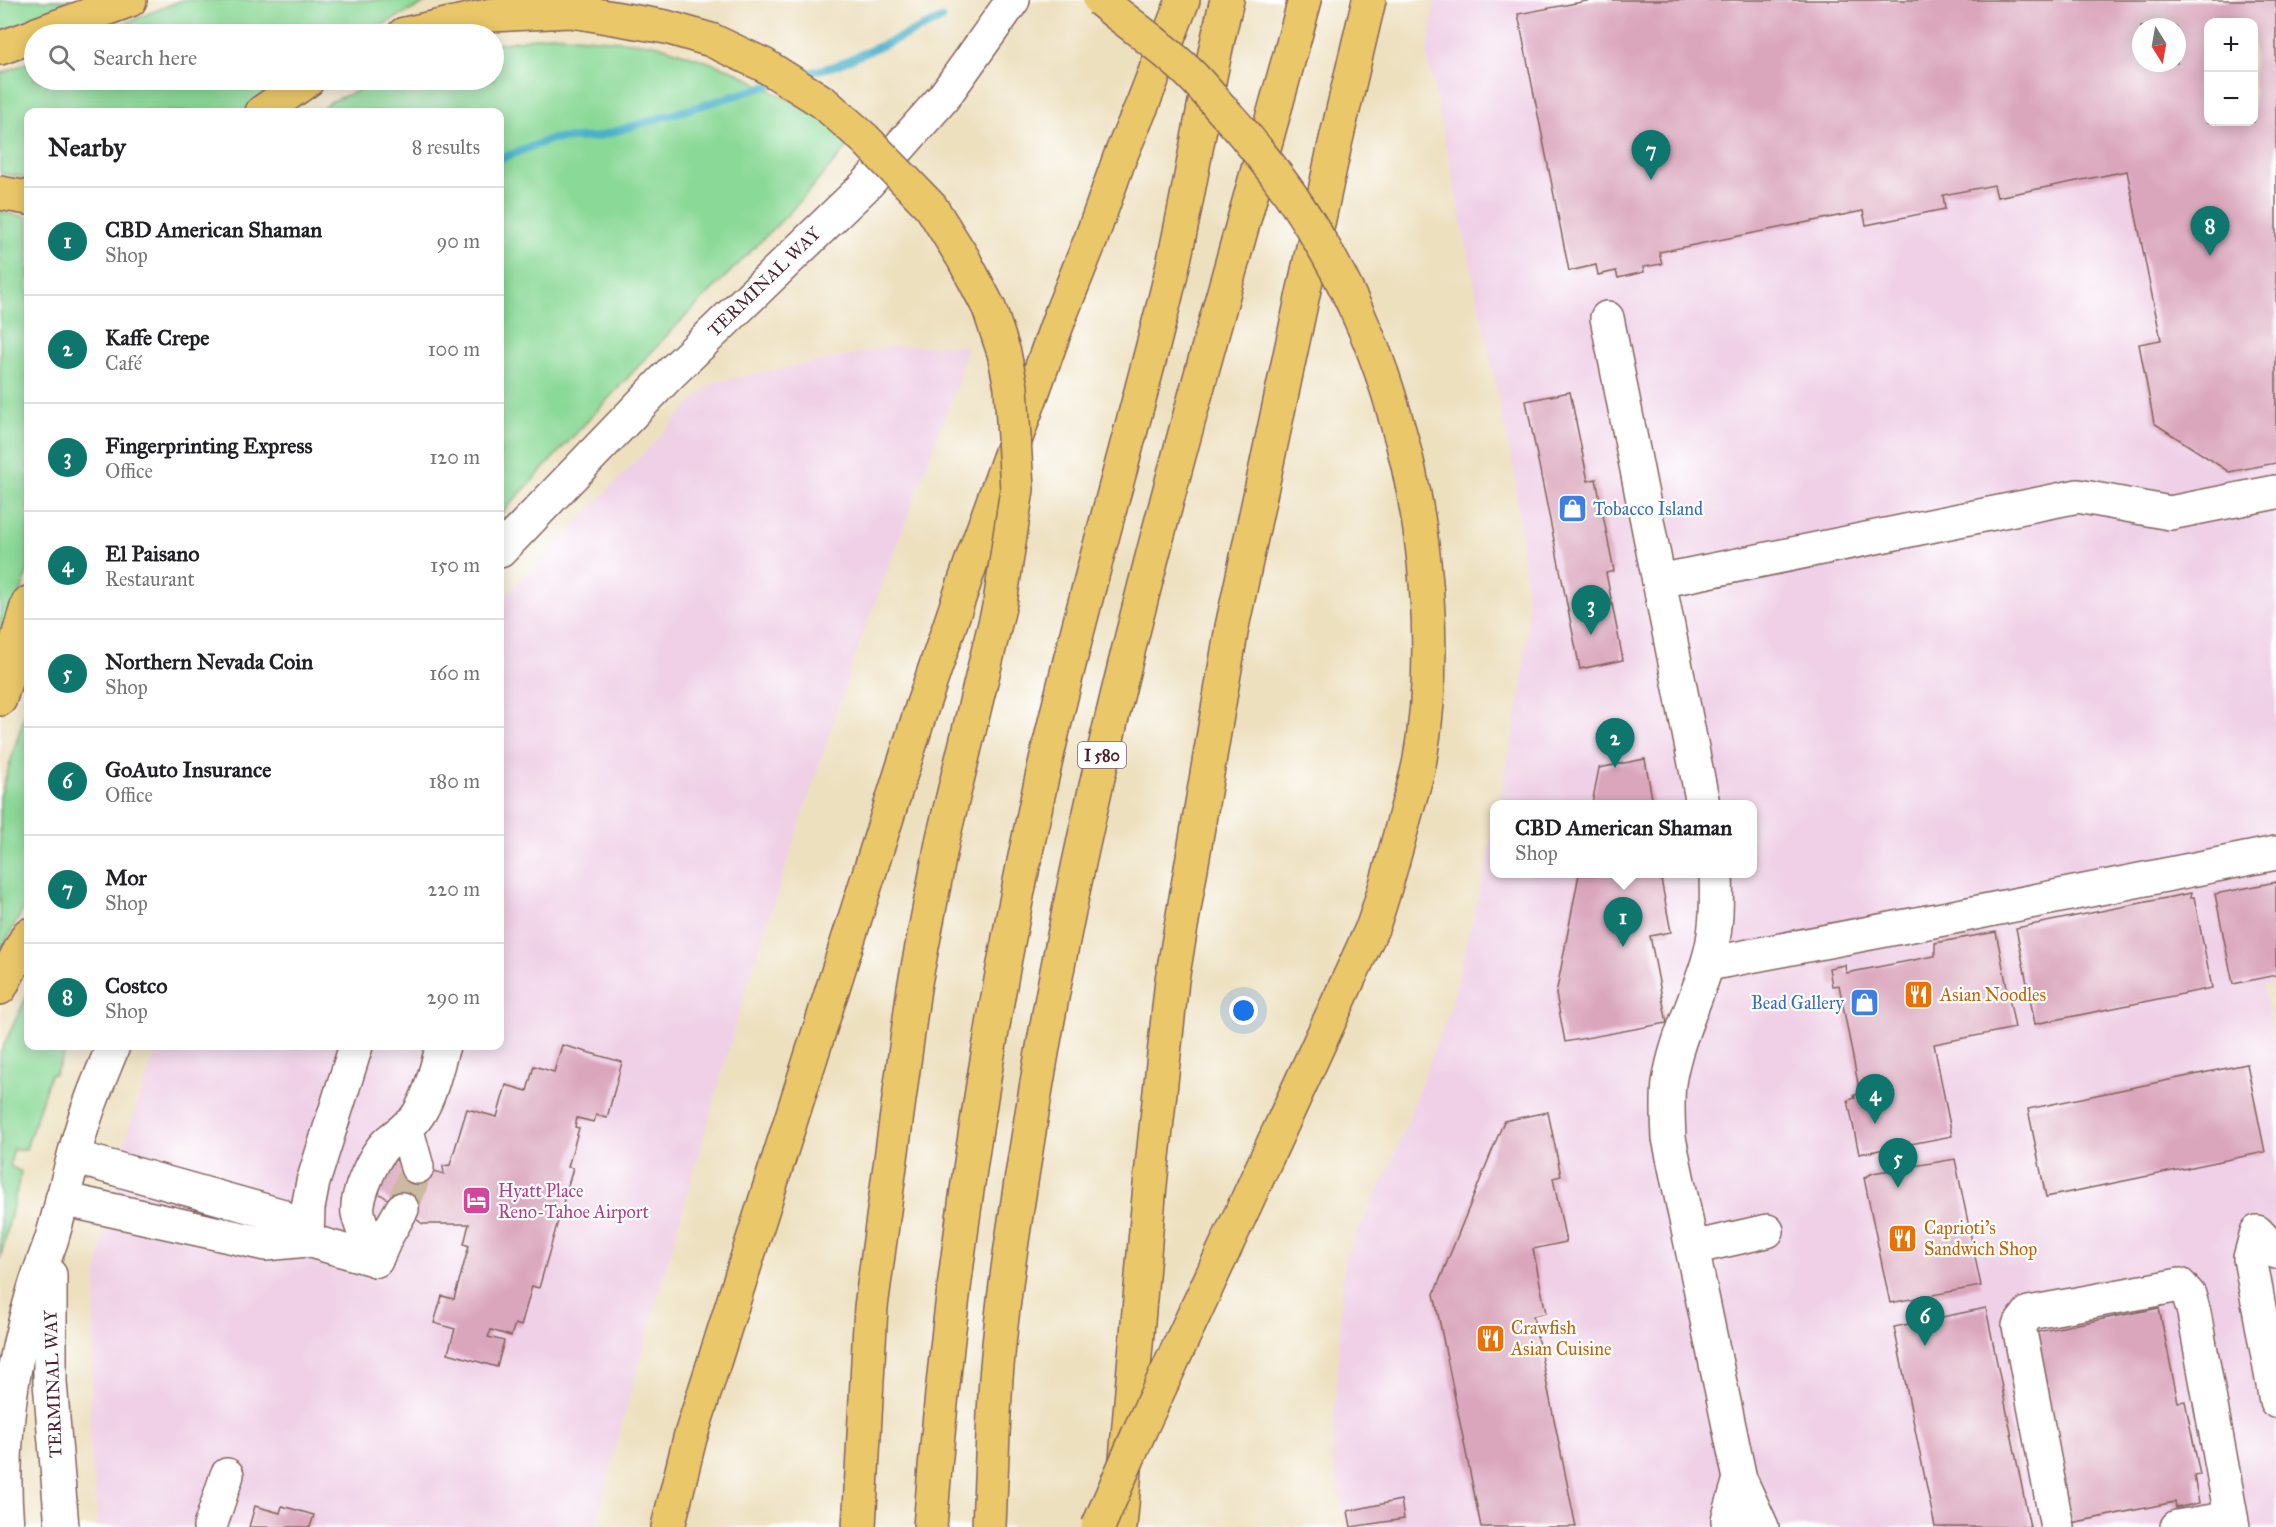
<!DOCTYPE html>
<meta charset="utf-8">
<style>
:root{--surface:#fff;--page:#f6f6f6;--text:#202124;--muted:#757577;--line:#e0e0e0;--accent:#0f766e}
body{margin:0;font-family:"IM FELL Great Primer",serif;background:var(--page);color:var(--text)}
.controls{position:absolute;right:18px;top:18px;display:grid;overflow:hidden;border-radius:12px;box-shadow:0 3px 15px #0003}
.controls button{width:54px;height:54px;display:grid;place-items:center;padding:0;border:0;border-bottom:2px solid var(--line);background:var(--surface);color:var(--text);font:30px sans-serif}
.compass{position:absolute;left:2132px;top:18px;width:54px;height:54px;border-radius:50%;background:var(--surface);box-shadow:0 3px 15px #0003;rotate:169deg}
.you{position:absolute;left:1244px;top:1011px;width:21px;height:21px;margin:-15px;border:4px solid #fff;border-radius:50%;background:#1a73e8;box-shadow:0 0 0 9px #1a73e833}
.badge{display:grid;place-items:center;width:39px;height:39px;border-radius:50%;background:var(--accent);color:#fff;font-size:20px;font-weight:700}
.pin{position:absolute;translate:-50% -50px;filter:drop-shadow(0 2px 3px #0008)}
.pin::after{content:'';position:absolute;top:32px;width:21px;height:18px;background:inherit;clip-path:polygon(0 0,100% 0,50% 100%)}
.popup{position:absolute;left:1490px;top:800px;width:267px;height:78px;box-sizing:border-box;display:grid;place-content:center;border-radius:12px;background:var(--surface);filter:drop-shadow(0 2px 4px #0005);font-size:20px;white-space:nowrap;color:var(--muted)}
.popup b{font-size:22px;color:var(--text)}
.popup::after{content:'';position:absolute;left:50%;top:100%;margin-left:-12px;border:12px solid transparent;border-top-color:var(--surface)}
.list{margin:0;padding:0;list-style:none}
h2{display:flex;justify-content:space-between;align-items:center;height:78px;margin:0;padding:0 24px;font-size:26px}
h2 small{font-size:20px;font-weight:400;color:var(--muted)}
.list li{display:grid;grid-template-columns:39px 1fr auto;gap:18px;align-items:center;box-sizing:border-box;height:108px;padding:0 24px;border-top:2px solid var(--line)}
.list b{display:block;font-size:22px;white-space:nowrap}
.list p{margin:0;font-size:20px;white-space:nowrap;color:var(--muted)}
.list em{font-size:20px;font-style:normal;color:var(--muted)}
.icon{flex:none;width:33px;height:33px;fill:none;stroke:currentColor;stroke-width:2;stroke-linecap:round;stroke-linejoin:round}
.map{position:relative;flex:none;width:2276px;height:1527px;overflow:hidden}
.search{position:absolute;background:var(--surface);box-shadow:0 3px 15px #0003;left:24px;top:24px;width:480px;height:66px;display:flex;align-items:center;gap:15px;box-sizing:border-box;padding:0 21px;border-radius:33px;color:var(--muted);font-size:22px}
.panel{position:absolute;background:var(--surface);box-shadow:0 3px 15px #0003;left:24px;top:108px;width:480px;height:942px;border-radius:12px}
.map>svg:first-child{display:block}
.built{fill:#efd0e6;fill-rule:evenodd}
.green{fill:#8bd997;stroke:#6a7c61;stroke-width:1.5}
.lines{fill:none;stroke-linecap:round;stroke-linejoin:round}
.stream{stroke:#4ab0c9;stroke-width:8}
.building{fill:#daa6bc;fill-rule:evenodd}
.minor-tunnel{stroke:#ccb9a1;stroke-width:33;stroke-dasharray:33 16;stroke-linecap:butt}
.minor-casing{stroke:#83635f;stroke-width:36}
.major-casing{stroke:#83635f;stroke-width:36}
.highway-casing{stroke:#83635f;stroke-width:36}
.minor{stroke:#fff;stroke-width:33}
.major{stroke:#eac769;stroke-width:33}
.highway{stroke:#eac769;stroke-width:33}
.highway-bridge-casing{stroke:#83635f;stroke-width:36;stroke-linecap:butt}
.highway-bridge{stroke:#eac769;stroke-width:33}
.labels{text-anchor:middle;stroke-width:4.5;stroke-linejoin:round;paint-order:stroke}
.shield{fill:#fff;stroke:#80626b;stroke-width:1.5}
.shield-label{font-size:16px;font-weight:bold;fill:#4a1f2b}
.street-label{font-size:18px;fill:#4a1f2b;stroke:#fff}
.shop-label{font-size:18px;fill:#366cbe;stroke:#fff;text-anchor:start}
.food-label{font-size:18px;fill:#c56008;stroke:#fff;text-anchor:start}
.hotel-label{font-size:18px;fill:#b23c85;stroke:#fff;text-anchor:start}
</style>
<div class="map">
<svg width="2276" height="1527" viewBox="0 0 2276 1527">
<rect width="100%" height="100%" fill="#fff"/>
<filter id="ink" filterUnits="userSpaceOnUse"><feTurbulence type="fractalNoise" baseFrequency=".0167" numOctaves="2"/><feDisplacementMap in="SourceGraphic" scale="12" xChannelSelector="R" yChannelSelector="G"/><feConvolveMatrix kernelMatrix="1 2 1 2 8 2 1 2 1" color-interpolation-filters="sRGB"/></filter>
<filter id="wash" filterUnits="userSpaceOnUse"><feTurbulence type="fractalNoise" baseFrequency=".008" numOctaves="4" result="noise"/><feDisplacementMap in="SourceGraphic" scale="24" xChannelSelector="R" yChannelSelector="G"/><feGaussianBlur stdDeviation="1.35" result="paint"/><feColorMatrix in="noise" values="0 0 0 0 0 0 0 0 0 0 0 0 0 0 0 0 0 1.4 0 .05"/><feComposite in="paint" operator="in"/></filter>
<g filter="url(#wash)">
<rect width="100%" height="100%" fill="#ede0bf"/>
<!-- built -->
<g class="built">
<path d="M 1435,0 L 2276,0 L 2276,983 L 2263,986 L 2276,1053 L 2276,1527 L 1347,1527 L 1332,1460 L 1344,1259 L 1388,1171 L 1451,1006 L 1494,833 L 1494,874 L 1752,874 L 1752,804 L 1499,804 L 1522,690 L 1528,611 L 1515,478 L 1427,55 ZM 2208,22 L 2254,22 L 2254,122 L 2208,122 ZM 2141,27 L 2177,27 L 2177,63 L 2141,63 Z"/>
<polygon points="895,346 967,346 958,381 852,665 747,985 621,1427 596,1527 98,1527 89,1435 96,1276 123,1146 151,1064 159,1046 500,1046 500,602 711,383"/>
</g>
<!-- green -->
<g class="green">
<polygon points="0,0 83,0 0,33"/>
<polygon points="182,0 431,0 364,34 98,34"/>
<polygon points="551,35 655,44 732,70 820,116 851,143 791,211 672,330 500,515 500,112 318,112 330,102 384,80 494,80 494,45"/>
<polygon points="34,60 34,80 283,80 242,112 28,112 28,178 0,173 0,74"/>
<polygon points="0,212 28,217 28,568 0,668"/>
<polygon points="28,704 28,900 0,952 0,796"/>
<polygon points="28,994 28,1046 68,1046 55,1074 50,1075 26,1149 13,1149 10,1166 21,1172 0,1260 0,1053"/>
</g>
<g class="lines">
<!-- stream -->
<g class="stream">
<polyline points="798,76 837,65 942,19"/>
<polyline points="500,159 551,139 596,137 777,83"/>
</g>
</g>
<g id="blocks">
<!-- building -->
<g class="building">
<path d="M 1592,0 L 2276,0 L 2276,463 L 2229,472 L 2154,423 L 2139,344 L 2161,340 L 2127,171 L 1997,197 L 1994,185 L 1943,195 L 1945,209 L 1866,225 L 1863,211 L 1659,252 L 1662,264 L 1643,267 L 1644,272 L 1618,278 L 1616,271 L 1598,275 L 1596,265 L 1569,271 L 1518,14 ZM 2208,22 L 2254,22 L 2254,122 L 2208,122 ZM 2141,27 L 2177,27 L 2177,63 L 2141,63 Z"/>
<polygon points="1570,392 1588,481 1596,479 1614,571 1606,573 1623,660 1580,669 1526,401"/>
<polygon points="1645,759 1653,804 1592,804 1599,768"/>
<polygon points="1579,874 1660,874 1671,932 1650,936 1667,1023 1565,1042 1556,994"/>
<polygon points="2276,882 2276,975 2233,984 2215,894"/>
<polygon points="2191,893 2190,898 2194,897 2212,988 2035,1024 2016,928"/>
<polygon points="1996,932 2015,1028 1934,1044 1952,1136 1859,1154 1848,1100 1855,1098 1854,1095 1860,1094 1839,985 1832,986 1829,968 1845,965 1846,973 1935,956 1935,943"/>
<polygon points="562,1045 622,1062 607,1118 596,1115 594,1122 577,1118 575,1127 579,1128 568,1167 573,1168 539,1288 532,1286 521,1326 515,1324 511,1336 491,1330 488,1337 504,1341 497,1367 448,1353 455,1329 434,1323 442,1296 454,1299 469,1246 464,1244 469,1224 423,1224 379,1193 389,1158 444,1174 443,1166 450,1165 467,1109 497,1117 506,1085 527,1091 534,1066 554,1072"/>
<polygon points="2247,1064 2265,1152 2046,1197 2028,1109"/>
<polygon points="1548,1112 1561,1176 1553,1178 1566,1242 1533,1249 1546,1313 1533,1316 1576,1527 1481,1527 1434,1294 1504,1121"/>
<polygon points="1955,1159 1981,1286 1890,1303 1864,1178 1873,1173"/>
<polygon points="1986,1308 2030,1527 1935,1527 1894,1327"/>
<polygon points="2159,1308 2178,1402 2185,1401 2200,1475 2194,1476 2199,1503 2176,1508 2175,1502 2071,1523 2032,1333"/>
<polygon points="1401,1500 1404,1519 1351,1527 1348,1511"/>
<polygon points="255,1506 280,1513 282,1506 314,1515 310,1527 249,1527"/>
</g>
</g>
</g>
<g filter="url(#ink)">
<use href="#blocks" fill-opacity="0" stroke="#83635f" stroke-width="1.5"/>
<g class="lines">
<!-- minor-tunnel -->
<polyline class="minor-tunnel" points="402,1209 417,1167"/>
<defs>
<g id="minor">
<polyline points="1607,318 1703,804"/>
<polyline points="500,551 670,374 866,185 943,98 1013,0"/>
<polyline points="1659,581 2078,496 2170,513 2276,492"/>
<path d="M 1716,874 C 1717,904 1717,935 1707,965 C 1695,1003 1675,1042 1669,1083 C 1667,1101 1668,1119 1669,1138 L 1740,1479 L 1762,1527"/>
<polyline points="1708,964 1964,915 2276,853"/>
<polyline points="406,1127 417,1167"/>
<polyline points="74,1157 280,1215 307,1240"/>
<polyline points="62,1199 265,1244 307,1240 376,1260"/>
<polyline points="307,1240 308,1208 313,1182 356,1046"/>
<polyline points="1692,1248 1767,1231"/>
<polyline points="2276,1252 2257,1232 2250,1258 2276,1401"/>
<path d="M 376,1260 C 370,1245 361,1229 358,1213 C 355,1196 375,1153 388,1142 C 398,1133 411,1126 418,1115 C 431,1095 436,1068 443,1046"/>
<polyline points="376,1260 387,1235 402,1209"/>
<polyline points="50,1275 50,1382 62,1527"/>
<path d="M 7,1527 C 0,1447 10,1369 33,1293 C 38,1275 45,1258 51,1241 C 62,1205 70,1167 81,1131 C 89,1102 102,1074 113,1046"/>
<polyline points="210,1527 227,1475"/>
<polyline points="1729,1527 1728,1520 1740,1479"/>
<polyline points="2057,1527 2019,1326 2029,1313 2180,1285 2189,1295 2194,1313 2233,1527"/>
<polyline points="2177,1527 2231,1518"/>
</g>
<g id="major">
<polyline points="0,193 28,198"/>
<polyline points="0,988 28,935"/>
</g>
<g id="highway">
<polyline points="37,34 130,0"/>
<polyline points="404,34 491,15 570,11 584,13"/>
<polyline points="0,48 34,36"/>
<polyline points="262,112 308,80"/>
<polyline points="0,699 28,603"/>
<path d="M 1245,1205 L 1373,926 C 1386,888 1396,850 1406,812 C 1411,794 1417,777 1420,759 C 1439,651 1426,520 1395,416"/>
<polyline points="668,1527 690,1438 922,707 974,554 1062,311 1091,239 1120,157 1143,103 1183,0"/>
<polyline points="859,1527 871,1307 914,988"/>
<path d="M 930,1527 C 949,1282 985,1039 1037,800 C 1074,631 1123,466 1165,299 C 1190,200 1202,99 1227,0"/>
<path d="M 989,1527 C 991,1477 993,1427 996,1378 C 1003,1289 1018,1201 1032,1113 C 1092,735 1204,369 1305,0"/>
<polyline points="1120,1527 1150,1185 1172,980 1232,627 1335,144 1369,0"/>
</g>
</defs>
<!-- minor casing -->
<use href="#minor" class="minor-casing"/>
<!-- major casing -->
<use href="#major" class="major-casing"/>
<!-- highway casing -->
<use href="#highway" class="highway-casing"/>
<!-- minor -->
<use href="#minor" class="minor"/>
<!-- major -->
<use href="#major" class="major"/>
<!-- highway -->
<use href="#highway" class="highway"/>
<defs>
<g id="highway-bridge">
<path d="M 1100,0 C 1128,23 1158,44 1185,69 C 1197,80 1208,93 1219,106 C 1300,193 1363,300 1395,416"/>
<polyline points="584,13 666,27 711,40 764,65 823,102 865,139 931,207 963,258 989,308 1004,353 1011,387 1017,489 1000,603 943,838 914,988"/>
<polyline points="1098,1527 1141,1428 1245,1205"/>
</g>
</defs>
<!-- highway-bridge casing -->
<use href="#highway-bridge" class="highway-bridge-casing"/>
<!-- highway-bridge -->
<use href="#highway-bridge" class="highway-bridge"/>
</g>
</g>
<!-- icons -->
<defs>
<symbol id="shop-square" viewBox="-11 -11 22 22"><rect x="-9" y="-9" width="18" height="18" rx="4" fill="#3f7fe0" stroke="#fff"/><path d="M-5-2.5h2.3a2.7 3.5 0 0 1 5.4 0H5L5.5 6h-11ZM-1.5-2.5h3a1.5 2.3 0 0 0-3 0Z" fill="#fff"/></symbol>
<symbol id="restaurant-square" viewBox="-11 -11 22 22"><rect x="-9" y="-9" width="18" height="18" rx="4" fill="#e8710a" stroke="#fff"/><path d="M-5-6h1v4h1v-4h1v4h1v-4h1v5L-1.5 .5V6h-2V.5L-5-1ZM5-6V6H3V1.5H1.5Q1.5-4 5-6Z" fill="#fff"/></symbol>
<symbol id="hotel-square" viewBox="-11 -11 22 22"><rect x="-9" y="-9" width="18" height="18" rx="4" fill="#d1479c" stroke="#fff"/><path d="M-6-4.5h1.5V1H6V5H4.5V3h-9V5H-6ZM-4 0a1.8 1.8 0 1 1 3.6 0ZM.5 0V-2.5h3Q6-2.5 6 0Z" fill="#fff"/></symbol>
</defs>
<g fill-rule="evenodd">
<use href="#shop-square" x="1556" y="492" width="33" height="33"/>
<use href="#restaurant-square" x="1902" y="978" width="33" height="33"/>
<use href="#shop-square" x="1848" y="986" width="33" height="33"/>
<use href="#hotel-square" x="460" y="1184" width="33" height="33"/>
<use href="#restaurant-square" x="1886" y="1222" width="33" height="33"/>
<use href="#restaurant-square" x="1474" y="1322" width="33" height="33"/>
</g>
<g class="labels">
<!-- shield labels -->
<rect class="shield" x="1078" y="742" width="48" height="26" rx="4.5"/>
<g class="shield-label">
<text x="1102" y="761">I 580</text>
</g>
<!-- street labels -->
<g class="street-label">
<text transform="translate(764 282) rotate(-44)" y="6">TERMINAL WAY</text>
<text transform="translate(53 1384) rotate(-92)" y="6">TERMINAL WAY</text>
</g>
<!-- shop labels -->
<g class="shop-label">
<text x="1593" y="515">Tobacco Island</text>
<text x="1844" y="1009" text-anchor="end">Bead Gallery</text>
</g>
<!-- food labels -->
<g class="food-label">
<text x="1940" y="1001">Asian Noodles</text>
<text x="1924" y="1234">Caprioti's<tspan x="1924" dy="21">Sandwich Shop</tspan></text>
<text x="1511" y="1334">Crawfish<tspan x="1511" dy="21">Asian Cuisine</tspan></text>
</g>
<!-- hotel labels -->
<g class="hotel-label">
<text x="498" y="1197">Hyatt Place<tspan x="498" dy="21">Reno-Tahoe Airport</tspan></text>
</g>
</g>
</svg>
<div class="controls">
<button>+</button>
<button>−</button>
</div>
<svg class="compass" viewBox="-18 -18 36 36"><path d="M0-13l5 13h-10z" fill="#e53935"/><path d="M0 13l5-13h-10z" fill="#757577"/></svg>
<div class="you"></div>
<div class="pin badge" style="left:1623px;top:947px">1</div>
<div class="popup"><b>CBD American Shaman</b>Shop</div>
<div class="pin badge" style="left:1615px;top:768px">2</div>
<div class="pin badge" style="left:1591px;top:635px">3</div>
<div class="pin badge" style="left:1875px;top:1124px">4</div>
<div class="pin badge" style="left:1898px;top:1188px">5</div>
<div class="pin badge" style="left:1925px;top:1346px">6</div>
<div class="pin badge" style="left:1651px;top:180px">7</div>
<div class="pin badge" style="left:2210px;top:256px">8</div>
<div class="search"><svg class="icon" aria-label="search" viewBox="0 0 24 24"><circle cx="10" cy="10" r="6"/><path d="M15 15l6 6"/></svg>Search here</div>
<section class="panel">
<h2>Nearby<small>8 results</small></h2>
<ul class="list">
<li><span class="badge">1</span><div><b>CBD American Shaman</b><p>Shop</p></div><em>90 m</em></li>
<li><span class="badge">2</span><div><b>Kaffe Crepe</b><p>Café</p></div><em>100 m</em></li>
<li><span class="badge">3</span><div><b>Fingerprinting Express</b><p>Office</p></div><em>120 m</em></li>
<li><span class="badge">4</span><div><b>El Paisano</b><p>Restaurant</p></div><em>150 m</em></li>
<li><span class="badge">5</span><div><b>Northern Nevada Coin</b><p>Shop</p></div><em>160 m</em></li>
<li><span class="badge">6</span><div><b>GoAuto Insurance</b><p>Office</p></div><em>180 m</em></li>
<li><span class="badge">7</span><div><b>Mor</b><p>Shop</p></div><em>220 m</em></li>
<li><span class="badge">8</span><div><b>Costco</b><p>Shop</p></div><em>290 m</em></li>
</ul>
</section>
</div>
